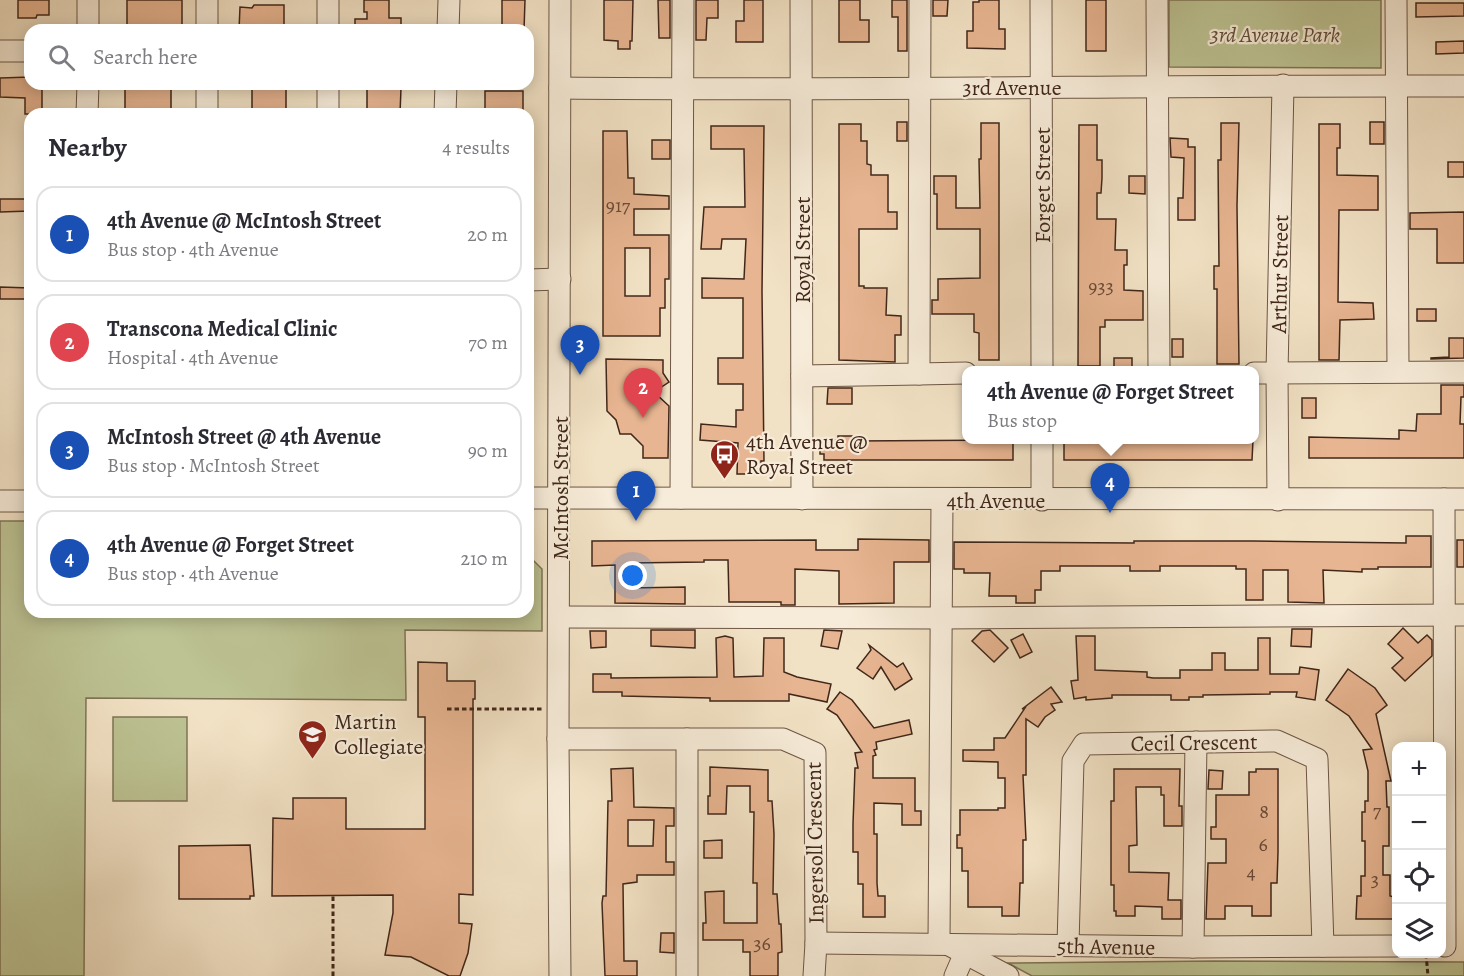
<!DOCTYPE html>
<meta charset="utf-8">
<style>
:root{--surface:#fff;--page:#f2f2f3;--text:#2b2b33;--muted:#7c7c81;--line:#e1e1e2;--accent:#0f766e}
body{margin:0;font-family:Alegreya,serif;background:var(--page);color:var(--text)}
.controls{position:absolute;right:18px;bottom:18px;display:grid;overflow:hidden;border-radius:12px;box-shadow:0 3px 15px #0003}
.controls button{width:54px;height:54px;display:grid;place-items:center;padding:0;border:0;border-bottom:2px solid var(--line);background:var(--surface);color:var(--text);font:30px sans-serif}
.you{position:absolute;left:633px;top:576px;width:21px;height:21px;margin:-15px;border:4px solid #fff;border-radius:50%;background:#1a73e8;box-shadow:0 0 0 9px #1a73e833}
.badge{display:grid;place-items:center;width:39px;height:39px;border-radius:50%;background:var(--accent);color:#fff;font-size:20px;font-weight:700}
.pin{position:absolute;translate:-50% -50px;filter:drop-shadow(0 2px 3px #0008)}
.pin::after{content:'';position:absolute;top:32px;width:21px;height:18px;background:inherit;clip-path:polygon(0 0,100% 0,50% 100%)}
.popup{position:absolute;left:962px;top:366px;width:297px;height:78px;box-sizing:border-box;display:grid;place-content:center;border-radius:12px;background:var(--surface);filter:drop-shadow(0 2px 4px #0005);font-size:20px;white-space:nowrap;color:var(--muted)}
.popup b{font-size:22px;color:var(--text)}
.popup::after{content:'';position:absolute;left:50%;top:100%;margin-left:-12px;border:12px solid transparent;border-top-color:var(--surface)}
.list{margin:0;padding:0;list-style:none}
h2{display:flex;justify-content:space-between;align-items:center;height:78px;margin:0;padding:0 24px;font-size:26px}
h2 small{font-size:20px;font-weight:400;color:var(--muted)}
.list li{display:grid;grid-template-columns:39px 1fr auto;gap:18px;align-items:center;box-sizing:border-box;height:96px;margin:0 12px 12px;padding:0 12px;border:2px solid var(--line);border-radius:18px}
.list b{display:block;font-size:22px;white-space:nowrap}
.list p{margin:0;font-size:20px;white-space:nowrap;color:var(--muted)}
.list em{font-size:20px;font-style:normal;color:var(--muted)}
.icon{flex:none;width:33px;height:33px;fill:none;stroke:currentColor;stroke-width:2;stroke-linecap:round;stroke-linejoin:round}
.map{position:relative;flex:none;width:1464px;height:976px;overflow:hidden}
.search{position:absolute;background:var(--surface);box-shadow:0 3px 15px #0003;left:24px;top:24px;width:510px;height:66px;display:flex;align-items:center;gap:15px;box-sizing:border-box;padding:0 21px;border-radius:18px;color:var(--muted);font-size:22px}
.panel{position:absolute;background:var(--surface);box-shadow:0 3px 15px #0003;left:24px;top:108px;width:510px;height:510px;border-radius:18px}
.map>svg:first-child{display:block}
.green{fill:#bdc393;stroke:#7f7556;stroke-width:1.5}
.building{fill:#e7b591;stroke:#41271a;stroke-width:1.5;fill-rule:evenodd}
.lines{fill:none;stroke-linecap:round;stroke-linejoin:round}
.minor-casing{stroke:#6d5645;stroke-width:23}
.path{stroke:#41271a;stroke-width:3;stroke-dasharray:4.5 3;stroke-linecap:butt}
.minor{stroke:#f7ecd9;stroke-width:21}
.labels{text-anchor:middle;stroke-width:4.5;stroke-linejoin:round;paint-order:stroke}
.number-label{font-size:20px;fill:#6a4a38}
.park-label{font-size:22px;font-style:italic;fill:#604e38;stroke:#f7ecd9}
.street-label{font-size:22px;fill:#41271a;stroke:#f7ecd9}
.poi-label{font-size:22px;fill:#41271a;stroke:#f7ecd9;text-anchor:start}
</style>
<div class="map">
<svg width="1464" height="976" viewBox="0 0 1464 976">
<rect width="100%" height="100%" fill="#f2e2c5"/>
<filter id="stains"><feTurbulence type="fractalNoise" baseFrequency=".00333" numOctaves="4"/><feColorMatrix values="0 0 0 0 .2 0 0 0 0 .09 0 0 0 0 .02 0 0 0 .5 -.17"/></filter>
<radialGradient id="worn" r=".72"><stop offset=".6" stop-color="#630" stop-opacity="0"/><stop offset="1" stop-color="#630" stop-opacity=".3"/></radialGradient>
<!-- green -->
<g class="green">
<polygon points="1169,0 1381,0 1381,68 1169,67"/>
<polygon points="0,521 30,521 30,612 528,612 528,555 542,569 542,631 405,630 406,700 86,698 84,976 0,976"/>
<rect x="113" y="717" width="74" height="84"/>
<polygon points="1214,961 1464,962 1464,976 1032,976 1008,963"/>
</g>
<!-- building -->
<g class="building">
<polygon points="18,0 49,0 49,15 37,15 36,18 18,18"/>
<rect x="127" y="0" width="55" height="30"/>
<polygon points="364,0 389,0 389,18 401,18 401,30 355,30 355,19 367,19 367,12 364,12"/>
<polygon points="502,0 525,0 524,30 502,30"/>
<polygon points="604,0 633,0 632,41 630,41 630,49 618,49 618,41 604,40"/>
<polygon points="658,0 670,0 670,38 659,38"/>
<polygon points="696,0 718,0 718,18 707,18 706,40 696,40"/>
<polygon points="744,0 763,0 763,42 736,42 736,21 744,21"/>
<polygon points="839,0 860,0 860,20 869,20 869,42 839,42"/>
<polygon points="892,0 907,0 907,51 898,51 898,17 892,17"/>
<polygon points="933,0 948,0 947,16 933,16"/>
<polygon points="979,0 999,0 999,29 1005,29 1005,49 967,48 967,31 973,31 973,2 979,2"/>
<rect x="1086" y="0" width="20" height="51"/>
<polygon points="1416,3 1464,3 1464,16 1416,17"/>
<polygon points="284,5 284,30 239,30 240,7 252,8 254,5"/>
<polygon points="1464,41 1464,53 1436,54 1436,42"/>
<polygon points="30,77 30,84 42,84 42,114 25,114 25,98 0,97 0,78"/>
<rect x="125" y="84" width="46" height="30"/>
<rect x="252" y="84" width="34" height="30"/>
<polygon points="367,84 398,84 398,88 401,88 400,114 367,114"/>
<rect x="485" y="91" width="38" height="20"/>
<rect x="897" y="122" width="10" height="19"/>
<rect x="1370" y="122" width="14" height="22"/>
<polygon points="981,123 999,123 999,360 979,360 979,333 974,332 974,314 932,314 932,300 938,300 938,279 980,278 980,229 937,229 937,194 934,194 934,176 956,176 956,208 980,208 979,159 981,159"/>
<polygon points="1221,123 1239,123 1237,206 1239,364 1217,364 1217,289 1214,289 1214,266 1219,266 1218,160 1221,160"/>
<polygon points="839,124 861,124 861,141 867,141 867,164 871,165 871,175 888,175 888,212 897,212 897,229 859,229 859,286 864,286 864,288 887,288 886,315 901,316 901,335 895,335 895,362 839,360"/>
<polygon points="1319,124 1340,124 1340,148 1337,148 1337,175 1378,176 1378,210 1339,210 1338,302 1373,303 1374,319 1340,320 1339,360 1319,360"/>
<polygon points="1079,125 1097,125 1097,160 1102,160 1102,178 1101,193 1097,193 1097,219 1116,219 1115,250 1127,250 1127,265 1124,265 1124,290 1143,291 1143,320 1105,320 1105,327 1100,327 1100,366 1078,366"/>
<polygon points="711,126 764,126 762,291 764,461 761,461 761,474 737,474 738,443 700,440 701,424 736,427 736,410 743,410 743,384 718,384 718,358 743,358 743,298 702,298 702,278 744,279 746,239 722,239 721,249 701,249 704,207 745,207 744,149 711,149"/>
<path d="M 603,131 L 627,131 L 628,178 L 634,178 L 634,194 L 669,196 L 669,209 L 634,209 L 634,235 L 669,235 L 669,279 L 665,279 L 665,308 L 660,308 L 660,336 L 603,336 ZM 625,248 L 650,248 L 650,296 L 625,296 Z"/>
<polygon points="1170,138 1188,139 1188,147 1195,147 1195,220 1178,220 1178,198 1183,198 1184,158 1171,157"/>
<rect x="652" y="140" width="18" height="19"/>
<rect x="1448" y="162" width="16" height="15"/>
<polygon points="1129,176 1145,176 1145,194 1129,193"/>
<polygon points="0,199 30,199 30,211 0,212"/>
<polygon points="1464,212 1464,263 1437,263 1437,229 1410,229 1410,213"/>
<polygon points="0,287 30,288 30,299 0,299"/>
<rect x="1417" y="309" width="19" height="12"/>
<polygon points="1449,338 1464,338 1464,358 1431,359 1431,358 1449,357"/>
<rect x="1172" y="339" width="11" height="18"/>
<rect x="1114" y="358" width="18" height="12"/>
<polygon points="606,359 663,360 663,373 669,382 654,392 669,406 668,458 643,458 643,446 631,434 620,434 616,420 607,411"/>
<polygon points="1441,385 1464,385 1464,397 1461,397 1460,424 1464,424 1464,458 1309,458 1309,437 1399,439 1399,430 1416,431 1417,414 1441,414"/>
<polygon points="828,388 852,388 852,404 827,404"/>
<rect x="1302" y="398" width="14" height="20"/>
<polygon points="838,436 852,436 852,441 1013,440 1013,460 824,460 824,454 820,454 820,442 825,442 825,439 838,440"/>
<polygon points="1064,440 1253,440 1252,460 1064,460"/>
<polygon points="1406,536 1431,536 1431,567 1378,567 1378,569 1362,569 1362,572 1323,570 1324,603 1288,602 1288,570 1263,570 1263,600 1246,600 1246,569 1236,569 1236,566 1160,566 1160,571 1130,571 1130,566 1060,566 1060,571 1041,571 1041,590 1035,590 1035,603 1016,603 1016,596 989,596 990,573 964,573 964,569 954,569 954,542 1134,543 1134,541 1253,541 1406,543"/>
<polygon points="858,539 929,540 929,562 894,562 894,603 839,604 839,571 795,569 795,605 781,605 781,602 729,602 728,560 704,560 704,562 629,563 629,588 685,587 685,604 615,603 615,565 592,566 592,541 816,540 816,550 858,550"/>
<rect x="1457" y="540" width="7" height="27"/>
<polygon points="1403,628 1418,643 1427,635 1432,640 1432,656 1405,681 1392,668 1403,658 1388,644"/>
<polygon points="1292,629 1312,629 1311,647 1291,646"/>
<polygon points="651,630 695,630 695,648 651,646"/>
<polygon points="824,630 842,631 838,649 821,646"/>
<polygon points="990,630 1008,648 994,662 972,641 982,631"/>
<polygon points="590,631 606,631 606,647 591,648"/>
<polygon points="1023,634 1032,652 1020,658 1011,640"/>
<polygon points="725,636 733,638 734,677 763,676 764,638 784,638 784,672 797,677 831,684 827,702 789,694 789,701 710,701 710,698 622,696 622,692 593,692 593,674 611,674 611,678 717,677 716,638"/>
<polygon points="1076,636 1095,636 1095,670 1147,672 1147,677 1153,678 1180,678 1180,670 1212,670 1212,653 1225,653 1225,670 1258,670 1258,638 1270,638 1270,674 1299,674 1300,667 1319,670 1315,700 1296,697 1297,692 1270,692 1270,694 1203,695 1203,697 1189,697 1189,700 1171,700 1171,695 1112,695 1112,698 1086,700 1086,697 1074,699 1071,681 1078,680"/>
<polygon points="869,645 897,667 903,663 912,679 895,690 881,667 873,679 857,668 871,650"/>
<polygon points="418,662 447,663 447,681 475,681 475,699 473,699 473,895 459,894 459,923 472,924 468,953 460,976 449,976 411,957 385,955 393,913 393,895 272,896 273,818 293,819 293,798 346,798 346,829 425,829 425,717 418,717"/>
<polygon points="1348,669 1375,688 1387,705 1376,714 1391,781 1386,781 1387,807 1389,807 1389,846 1383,846 1383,875 1390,875 1390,896 1394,897 1394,919 1356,919 1357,896 1361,896 1361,876 1365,876 1365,841 1362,841 1362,812 1365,812 1365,801 1368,801 1368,771 1363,750 1372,749 1349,716 1326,700"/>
<polygon points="1051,687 1062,702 1051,704 1055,710 1045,717 1038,727 1026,719 1026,775 1023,775 1026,840 1023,840 1023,883 1020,883 1019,916 1002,916 1002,907 968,907 968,871 962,871 962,848 957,848 957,835 960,835 960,810 998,810 998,808 1005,808 1005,778 998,778 998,762 963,761 963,750 994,750 994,738 1005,738 1025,708 1022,709"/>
<polygon points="840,692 852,700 874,728 909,720 912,734 876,742 877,749 874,750 876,755 873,756 873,778 915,778 915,811 921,811 921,825 902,825 902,804 874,803 874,834 877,834 877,883 878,896 885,896 885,917 863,917 863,884 858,884 858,852 853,852 853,824 855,768 858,768 855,753 862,752 837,715 827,709"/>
<polygon points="710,767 768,770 768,801 772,801 774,834 773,894 777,894 779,924 781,924 782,952 778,953 778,976 750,976 750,952 743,952 743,940 703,940 703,923 706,923 705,892 724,891 724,923 757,923 757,883 753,883 754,812 750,812 750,786 727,786 726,814 708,814 708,796 710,796"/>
<path d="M 633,768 L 634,807 L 674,808 L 674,826 L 666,826 L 666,862 L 674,862 L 674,875 L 637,875 L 637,882 L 623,884 L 624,961 L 637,961 L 637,976 L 605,976 L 602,903 L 603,896 L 606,896 L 608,801 L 612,801 L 611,769 ZM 628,820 L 654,820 L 653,846 L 628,846 Z"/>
<polygon points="1114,769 1180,769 1179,806 1182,806 1182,826 1164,826 1164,795 1161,795 1161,787 1136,787 1137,845 1129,846 1129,872 1169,873 1168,900 1181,900 1181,919 1162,919 1162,907 1135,906 1135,916 1116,916 1116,911 1114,911 1114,885 1111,885 1111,801 1114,801"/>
<polygon points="1256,769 1278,769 1278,852 1277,883 1271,883 1271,916 1252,916 1252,906 1225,906 1225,919 1206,919 1208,863 1226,863 1226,839 1211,839 1211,827 1216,827 1216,795 1249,795 1249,772 1256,772"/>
<polygon points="1209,770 1223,771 1222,789 1208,789"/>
<polygon points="722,840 722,858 704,858 704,841"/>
<polygon points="250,845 254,896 250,896 250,899 179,899 179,846"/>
<polygon points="661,933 674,933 674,953 660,952"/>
</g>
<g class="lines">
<defs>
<g id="minor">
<polyline points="88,0 88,30"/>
<polyline points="207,0 207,30"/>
<polyline points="801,0 802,499"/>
<polyline points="1041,0 1042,370"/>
<polyline points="1157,0 1159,370"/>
<polyline points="1396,0 1398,371"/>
<polyline points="328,30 328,0"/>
<polyline points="448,30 449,0"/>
<polyline points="0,51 30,51"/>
<polyline points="207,84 207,114"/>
<path d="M 560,88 C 861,91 1163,85 1464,86"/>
<polyline points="87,114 88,84"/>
<polyline points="328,114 328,84"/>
<polyline points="445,114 446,84"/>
<polyline points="528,280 560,279"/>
<polyline points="1254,373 1464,372"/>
<polyline points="919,374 966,373"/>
<polyline points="802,376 919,374 920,0"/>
<polyline points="528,498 1464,499"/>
<polyline points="681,498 683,0"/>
<polyline points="1444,499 1445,946"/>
<polyline points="1042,500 1042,440"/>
<polyline points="1278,500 1277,373 1283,85"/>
<polyline points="0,501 30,501"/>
<polyline points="559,617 941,618 1464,615"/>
<polyline points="558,739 783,739 815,753 816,943 814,976"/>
<polyline points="687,739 687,976"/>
<polyline points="816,943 1193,947 1396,946"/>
<polyline points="939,943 942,499"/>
<polyline points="1068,945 1073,761 1084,744 1277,741 1317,759 1323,946"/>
<polyline points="951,946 1008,976"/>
<polyline points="1193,947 1196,742"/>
<polyline points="560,976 558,739 560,0"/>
<polyline points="955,976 965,953"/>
</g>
</defs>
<!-- minor casing -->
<use href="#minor" class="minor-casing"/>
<!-- path -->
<g class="path">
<polyline points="447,709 542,709"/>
<polyline points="1426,954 1428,976"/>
<polyline points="333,976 333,895"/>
</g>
<!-- minor -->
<use href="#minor" class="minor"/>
</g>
<!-- icons -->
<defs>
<symbol id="bus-pin" viewBox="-11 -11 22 30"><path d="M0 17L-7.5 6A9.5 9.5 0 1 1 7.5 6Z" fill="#8f2418" stroke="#f7ecd9"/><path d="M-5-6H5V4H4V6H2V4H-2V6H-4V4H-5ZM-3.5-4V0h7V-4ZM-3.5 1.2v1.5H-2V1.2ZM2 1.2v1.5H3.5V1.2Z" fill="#fff"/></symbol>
<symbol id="school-pin" viewBox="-11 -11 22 30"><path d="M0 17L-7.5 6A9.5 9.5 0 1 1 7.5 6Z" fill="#8f2418" stroke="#f7ecd9"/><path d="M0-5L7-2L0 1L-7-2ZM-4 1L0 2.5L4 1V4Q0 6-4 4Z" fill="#fff"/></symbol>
</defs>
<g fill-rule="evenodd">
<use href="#bus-pin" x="708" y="438" width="33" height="45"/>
<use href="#school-pin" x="296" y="718" width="33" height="45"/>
</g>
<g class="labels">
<!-- number labels -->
<g class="number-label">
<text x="618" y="212">917</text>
<text x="1101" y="293">933</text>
<text x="1377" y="817">7</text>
<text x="1264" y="818">8</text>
<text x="1263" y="851">6</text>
<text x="1251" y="879">4</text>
<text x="1375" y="886">3</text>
<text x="762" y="950">36</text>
</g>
<!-- park labels -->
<g class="park-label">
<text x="1275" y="42">3rd Avenue Park</text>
</g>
<!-- street labels -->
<g class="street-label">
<text x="1012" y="95">3rd Avenue</text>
<text transform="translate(1042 185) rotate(-90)" y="8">Forget Street</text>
<text transform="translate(802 250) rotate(-90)" y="8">Royal Street</text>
<text transform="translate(1279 274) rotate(-89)" y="8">Arthur Street</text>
<text transform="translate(560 488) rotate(-90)" y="8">McIntosh Street</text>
<text x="996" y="508">4th Avenue</text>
<text transform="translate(1194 742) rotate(-1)" y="8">Cecil Crescent</text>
<text transform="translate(814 843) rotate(-91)" y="8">Ingersoll Crescent</text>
<text transform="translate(1106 946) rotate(1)" y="8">5th Avenue</text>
</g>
<!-- poi labels -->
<g class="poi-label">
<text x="746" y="449">4th Avenue @<tspan x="746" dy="25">Royal Street</tspan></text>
<text x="334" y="729">Martin<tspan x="334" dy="25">Collegiate</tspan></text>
</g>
</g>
<rect width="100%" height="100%" filter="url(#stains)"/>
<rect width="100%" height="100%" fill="url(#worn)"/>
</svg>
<div class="controls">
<button>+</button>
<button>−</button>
<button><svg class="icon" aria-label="locate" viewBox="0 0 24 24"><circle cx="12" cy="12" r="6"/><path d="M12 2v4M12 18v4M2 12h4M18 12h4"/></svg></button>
<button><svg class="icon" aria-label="layers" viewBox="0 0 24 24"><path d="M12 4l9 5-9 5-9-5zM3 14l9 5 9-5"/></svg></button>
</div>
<div class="you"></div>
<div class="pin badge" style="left:636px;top:521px;background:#1a4fb4">1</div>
<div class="pin badge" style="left:643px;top:418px;background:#e0444e">2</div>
<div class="pin badge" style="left:580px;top:375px;background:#1a4fb4">3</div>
<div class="pin badge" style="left:1110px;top:513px;background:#1a4fb4">4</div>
<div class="popup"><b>4th Avenue @ Forget Street</b>Bus stop</div>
<div class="search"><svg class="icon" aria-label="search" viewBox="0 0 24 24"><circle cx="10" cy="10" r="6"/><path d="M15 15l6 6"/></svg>Search here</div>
<section class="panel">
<h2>Nearby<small>4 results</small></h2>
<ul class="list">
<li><span class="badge" style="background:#1a4fb4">1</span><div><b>4th Avenue @ McIntosh Street</b><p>Bus stop · 4th Avenue</p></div><em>20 m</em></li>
<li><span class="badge" style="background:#e0444e">2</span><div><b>Transcona Medical Clinic</b><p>Hospital · 4th Avenue</p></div><em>70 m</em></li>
<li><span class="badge" style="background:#1a4fb4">3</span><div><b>McIntosh Street @ 4th Avenue</b><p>Bus stop · McIntosh Street</p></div><em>90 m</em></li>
<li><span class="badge" style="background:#1a4fb4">4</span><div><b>4th Avenue @ Forget Street</b><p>Bus stop · 4th Avenue</p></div><em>210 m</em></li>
</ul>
</section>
</div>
